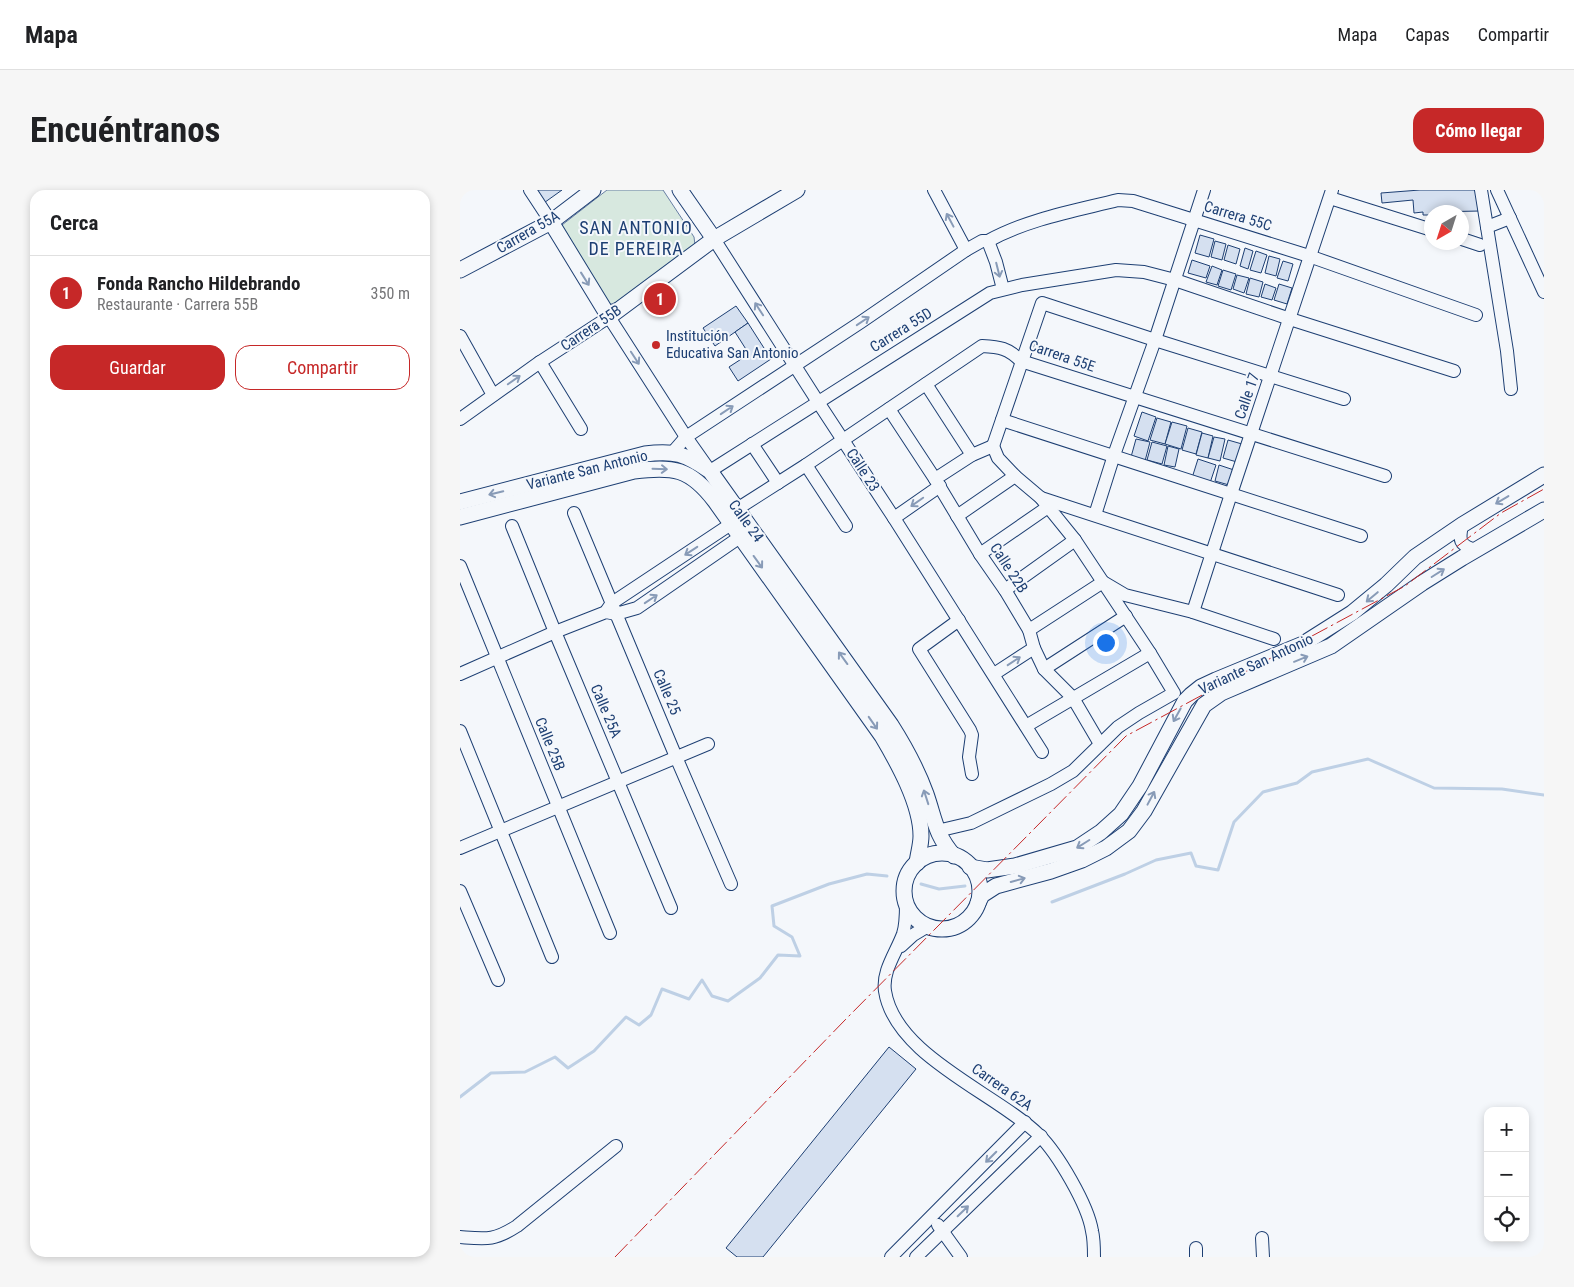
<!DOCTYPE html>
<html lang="es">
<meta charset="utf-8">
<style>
:root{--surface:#fff;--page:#f6f6f6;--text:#202124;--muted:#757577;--line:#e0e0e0;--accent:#c62828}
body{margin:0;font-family:"Roboto Condensed",sans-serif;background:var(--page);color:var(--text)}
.controls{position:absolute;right:15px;bottom:15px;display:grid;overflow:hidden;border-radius:10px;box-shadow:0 2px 8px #0003}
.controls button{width:45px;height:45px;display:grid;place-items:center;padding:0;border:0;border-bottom:1px solid var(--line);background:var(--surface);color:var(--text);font:25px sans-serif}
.compass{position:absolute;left:964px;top:15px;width:45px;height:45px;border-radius:50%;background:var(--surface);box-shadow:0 2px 8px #0003;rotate:219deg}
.you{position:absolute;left:645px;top:452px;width:18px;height:18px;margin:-12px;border:4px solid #fff;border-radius:50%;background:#1a73e8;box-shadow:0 0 0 8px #1a73e833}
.badge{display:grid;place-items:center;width:32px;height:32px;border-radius:50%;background:var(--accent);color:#fff;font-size:16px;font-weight:700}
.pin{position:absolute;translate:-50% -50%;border:2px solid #fff;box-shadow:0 1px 5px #0006}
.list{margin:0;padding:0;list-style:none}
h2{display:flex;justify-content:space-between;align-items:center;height:65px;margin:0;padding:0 20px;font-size:21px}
h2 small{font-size:16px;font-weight:400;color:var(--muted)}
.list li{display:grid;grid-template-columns:32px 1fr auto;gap:15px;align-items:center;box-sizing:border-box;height:75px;padding:0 20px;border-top:1px solid var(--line)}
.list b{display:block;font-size:19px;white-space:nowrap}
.list p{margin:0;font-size:16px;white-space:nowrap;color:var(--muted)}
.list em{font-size:16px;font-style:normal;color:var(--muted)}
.actions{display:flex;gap:10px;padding:15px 20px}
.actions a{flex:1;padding:11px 0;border:1px solid var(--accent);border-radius:15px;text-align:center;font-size:18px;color:var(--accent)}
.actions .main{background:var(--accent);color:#fff}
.icon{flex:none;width:28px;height:28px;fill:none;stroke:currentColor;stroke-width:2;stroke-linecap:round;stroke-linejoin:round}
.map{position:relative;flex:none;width:1084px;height:1067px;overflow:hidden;border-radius:15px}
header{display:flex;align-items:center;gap:30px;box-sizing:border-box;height:70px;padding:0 25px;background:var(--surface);border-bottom:1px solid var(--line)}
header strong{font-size:24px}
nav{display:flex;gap:28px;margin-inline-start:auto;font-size:18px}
.intro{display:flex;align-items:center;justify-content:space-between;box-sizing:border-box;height:120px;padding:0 30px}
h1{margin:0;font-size:35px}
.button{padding:12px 22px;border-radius:15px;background:var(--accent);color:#fff;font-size:18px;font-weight:700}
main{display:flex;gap:30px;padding:0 30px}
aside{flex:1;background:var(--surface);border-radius:15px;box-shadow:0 2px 8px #0003}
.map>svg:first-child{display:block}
.green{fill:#d7e8df;stroke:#687fa3}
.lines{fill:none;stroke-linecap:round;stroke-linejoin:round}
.stream{stroke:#bed0e5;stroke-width:3}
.building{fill:#d5e0f0;stroke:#1d3f73}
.minor-casing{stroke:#1d3f73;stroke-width:14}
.major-casing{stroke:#1d3f73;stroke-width:17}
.minor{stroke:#f4f7fb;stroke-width:12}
.major{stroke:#f4f7fb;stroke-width:15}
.power{stroke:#c62828;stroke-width:1;stroke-dasharray:18 4 2.5 4;stroke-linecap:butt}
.oneway{stroke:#889bb7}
.poi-dot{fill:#c62828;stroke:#f4f7fb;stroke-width:2}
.labels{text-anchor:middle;stroke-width:4;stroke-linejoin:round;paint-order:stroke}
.street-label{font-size:15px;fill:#1d3f73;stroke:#f4f7fb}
.poi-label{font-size:15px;fill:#1d3f73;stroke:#f4f7fb;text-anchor:start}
.quarter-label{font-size:18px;letter-spacing:1px;fill:#1d3f73;stroke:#f4f7fb}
</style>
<header>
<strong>Mapa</strong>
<nav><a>Mapa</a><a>Capas</a><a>Compartir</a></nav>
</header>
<div class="intro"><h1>Encuéntranos</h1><a class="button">Cómo llegar</a></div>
<main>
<aside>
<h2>Cerca<small></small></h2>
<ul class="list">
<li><span class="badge">1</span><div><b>Fonda Rancho Hildebrando</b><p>Restaurante · Carrera 55B</p></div><em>350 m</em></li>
</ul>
<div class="actions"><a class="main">Guardar</a><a>Compartir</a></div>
</aside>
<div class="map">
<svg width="1084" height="1067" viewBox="0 0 1084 1067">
<rect width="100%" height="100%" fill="#f4f7fb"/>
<!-- green -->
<polygon class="green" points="147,0 203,0 234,47 235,55 160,111 151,114 144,112 101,43 102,35"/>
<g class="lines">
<!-- stream -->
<g class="stream">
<polyline points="461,694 479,699 505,696"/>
<polyline points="592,712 665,684 696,670 731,663 736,676 758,680 774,632 803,602 837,593 852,582 908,569 974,598 1042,599 1084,605"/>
<polyline points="0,907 31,883 65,882 95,867 108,878 134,861 166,827 179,835 191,825 202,799 229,809 242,790 252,806 268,811 300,788 318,765 340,766 332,747 314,736 312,716 369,694 407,684 427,686"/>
</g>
</g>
<!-- building -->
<g class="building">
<polygon points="71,0 102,0 81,15"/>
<polygon points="960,0 1018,0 1020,21 972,22 972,25 963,25 963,22 954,23 953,10 922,13 921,3"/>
<polygon points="740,45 754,49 749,67 735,63"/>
<polygon points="755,51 766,54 762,70 751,67"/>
<polygon points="768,55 780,59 776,74 764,70"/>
<polygon points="785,58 793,61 788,79 780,76"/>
<polygon points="796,61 807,65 801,83 790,80"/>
<polygon points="809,66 820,69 816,86 805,83"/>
<polygon points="732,70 750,76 746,88 728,83"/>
<polygon points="823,71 833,74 828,91 817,88"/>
<polygon points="752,76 762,80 757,95 746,92"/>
<polygon points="763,80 776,84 771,100 758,96"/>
<polygon points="777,85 789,88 784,103 773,99"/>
<polygon points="790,88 803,92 799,107 786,104"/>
<polygon points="805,94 816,98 812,110 801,107"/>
<polygon points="819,94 832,98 827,114 814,110"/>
<polygon points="276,116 288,133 255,156 243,138"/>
<polygon points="288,133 311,169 278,191 269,177 289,164 275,142"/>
<polygon points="682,222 696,227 688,251 674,246"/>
<polygon points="697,228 711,232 705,254 690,250"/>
<polygon points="712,232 727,236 721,259 705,254"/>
<polygon points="728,238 742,242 736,264 722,260"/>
<polygon points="742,243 753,246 748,268 736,265"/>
<polygon points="754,247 765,249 760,271 748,268"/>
<polygon points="676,249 690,252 685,271 671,267"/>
<polygon points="768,250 782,254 777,272 763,268"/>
<polygon points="692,252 707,256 702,274 687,270"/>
<polygon points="708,256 719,259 715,277 704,275"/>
<polygon points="738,269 756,275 750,293 732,288"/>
<polygon points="759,275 774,280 769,295 755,291"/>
<polygon points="429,857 456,879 303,1067 277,1067 266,1058"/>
</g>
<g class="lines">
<defs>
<g id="minor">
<polyline points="70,0 91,32"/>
<polyline points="474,0 506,60"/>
<polyline points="1021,0 1047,161 1051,199"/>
<polyline points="1037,0 1084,102"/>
<polyline points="870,8 972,40"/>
<polyline points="1027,37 1050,28"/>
<polyline points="254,49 358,212 434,328 582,562"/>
<polyline points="1002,49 1020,55"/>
<path d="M 528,51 C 568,29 614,21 658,10 L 673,11 L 849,66 L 1016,125"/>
<polyline points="0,146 33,205"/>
<polyline points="80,172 121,239"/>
<polyline points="466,194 512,265"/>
<polyline points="429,219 475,289 520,364 545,400 569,440 574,458 584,479 613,508 640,554"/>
<polyline points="0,229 80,172 149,127 226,247 250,281 530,103 562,95 656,80 684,82 715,90 830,129 994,181"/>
<polyline points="542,230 901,346"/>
<polyline points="292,254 318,293"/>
<polyline points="533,256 582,113 695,150 884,209"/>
<polyline points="213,262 226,247 401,132 506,60 522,51 528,51 536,72 543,99"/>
<polyline points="346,275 386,336"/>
<polyline points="475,289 512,265 533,256"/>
<polyline points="581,308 878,405"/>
<path d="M 277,319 L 346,275 L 522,156 C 540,157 548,158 561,171 L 925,286"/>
<polyline points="114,323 216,567 271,694"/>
<polyline points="635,325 654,265 695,150 744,0"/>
<polyline points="497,326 555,286"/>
<polyline points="434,328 480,296"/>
<path d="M 1002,335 C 999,350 999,355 1015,360"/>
<polyline points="52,336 95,442 211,718"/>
<polyline points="520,364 588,317"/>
<polyline points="0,376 150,743"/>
<polyline points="545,400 615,350"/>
<polyline points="147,420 152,413 271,334"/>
<polyline points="733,422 771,304 872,0"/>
<polyline points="499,430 459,459 510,540 512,545 509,567 512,584"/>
<polyline points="569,440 643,392 665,405 733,422 814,449"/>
<polyline points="584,479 666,426"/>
<polyline points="0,484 95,442 146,422 156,424 177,418 280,347"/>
<polyline points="534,484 574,458"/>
<polyline points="566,536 690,463"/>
<polyline points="0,541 92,767"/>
<polyline points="477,641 511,633 591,594 613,581 658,537 679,523 714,503 690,463 615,350 581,308 555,286 538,268 533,256"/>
<polyline points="0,658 248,554"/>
<polyline points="0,701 38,790"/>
<path d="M 446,714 C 446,724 446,735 443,744 C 436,763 422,781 425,801 C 435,866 536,903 579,945 C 598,964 628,1015 632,1041 C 634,1049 634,1058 634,1067"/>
<polyline points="441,756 453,745 468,736"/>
<polyline points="478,1035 501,1067"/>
<path d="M 0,1047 C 26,1049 34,1051 57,1036 L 156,956"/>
<polyline points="802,1048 803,1067"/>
<polyline points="736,1058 736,1067"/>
<polyline points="431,1067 565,932"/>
<polyline points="456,1067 581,946"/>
</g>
<g id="major">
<polyline points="220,0 254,49"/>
<polyline points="91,32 149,127 254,49 337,0"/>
<polyline points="0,80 91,32 133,0"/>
<path d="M 0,312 L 185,264 C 215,260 225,264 250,281 L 431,535 C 445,557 457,579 466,604 C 475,630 475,644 494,666"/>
<path d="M 0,327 L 174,281 C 213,276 230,278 255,311 L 422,546 C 438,573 461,614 461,646 C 461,655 458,664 457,673"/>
<circle cx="482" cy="701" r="38"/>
<polyline points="510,677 527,680 555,676 617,658 641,642 661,624 680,596 725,511 731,505 741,497 756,490 843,454 892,423 926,395 955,367 1002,335 1084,285"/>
<polyline points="518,713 522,705 536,696 591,681 622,670 646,658 669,641 684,621 744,515 761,503 871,456 962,393 1002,368 1084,320"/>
</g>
</defs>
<!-- minor casing -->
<use href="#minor" class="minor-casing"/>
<!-- major casing -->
<use href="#major" class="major-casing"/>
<!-- minor -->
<use href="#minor" class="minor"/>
<!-- major -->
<use href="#major" class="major"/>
<!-- power -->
<polyline class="power" points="155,1067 386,829 666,546 945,396 1041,323 1084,299"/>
</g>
<!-- one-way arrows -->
<defs><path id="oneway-shaft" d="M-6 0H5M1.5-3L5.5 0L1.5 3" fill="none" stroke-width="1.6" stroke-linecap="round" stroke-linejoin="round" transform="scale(1.25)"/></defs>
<g class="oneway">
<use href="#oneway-shaft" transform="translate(490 30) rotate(-118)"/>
<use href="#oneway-shaft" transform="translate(538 80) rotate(76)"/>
<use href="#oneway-shaft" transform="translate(125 89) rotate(58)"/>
<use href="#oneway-shaft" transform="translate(299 119) rotate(-123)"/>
<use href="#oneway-shaft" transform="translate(403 131) rotate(-34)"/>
<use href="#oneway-shaft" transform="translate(175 168) rotate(57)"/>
<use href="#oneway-shaft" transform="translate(54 190) rotate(-35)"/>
<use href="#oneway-shaft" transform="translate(267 220) rotate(-34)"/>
<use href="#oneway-shaft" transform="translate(200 279) rotate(2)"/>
<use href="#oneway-shaft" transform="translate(36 303) rotate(166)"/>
<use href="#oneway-shaft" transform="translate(1042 310) rotate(149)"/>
<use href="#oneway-shaft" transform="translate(457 312) rotate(145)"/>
<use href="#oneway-shaft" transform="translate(231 361) rotate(147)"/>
<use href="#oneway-shaft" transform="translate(298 372) rotate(54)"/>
<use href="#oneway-shaft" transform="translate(978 383) rotate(-32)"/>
<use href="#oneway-shaft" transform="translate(912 407) rotate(140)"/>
<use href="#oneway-shaft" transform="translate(191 409) rotate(-34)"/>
<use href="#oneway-shaft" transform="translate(383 468) rotate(-126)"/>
<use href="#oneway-shaft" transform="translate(841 469) rotate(-22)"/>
<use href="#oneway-shaft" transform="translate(554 471) rotate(-33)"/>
<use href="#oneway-shaft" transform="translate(717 525) rotate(119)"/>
<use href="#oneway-shaft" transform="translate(413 533) rotate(55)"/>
<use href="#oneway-shaft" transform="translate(466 607) rotate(-108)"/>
<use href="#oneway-shaft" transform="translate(691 608) rotate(-62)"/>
<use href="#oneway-shaft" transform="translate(623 654) rotate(148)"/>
<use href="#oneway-shaft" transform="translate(558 690) rotate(-15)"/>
<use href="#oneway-shaft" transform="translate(531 967) rotate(135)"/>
<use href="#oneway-shaft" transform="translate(503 1021) rotate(-44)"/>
</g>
<!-- markers -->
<circle class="poi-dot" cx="196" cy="155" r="5"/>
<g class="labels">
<!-- street labels -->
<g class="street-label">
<text transform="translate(778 26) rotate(17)" y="5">Carrera 55C</text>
<text transform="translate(68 42) rotate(-30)" y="5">Carrera 55A</text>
<text transform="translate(131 138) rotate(-34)" y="5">Carrera 55B</text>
<text transform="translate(441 140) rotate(-32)" y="5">Carrera 55D</text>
<text transform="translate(602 166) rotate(19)" y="5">Carrera 55E</text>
<text transform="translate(787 206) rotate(-71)" y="5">Calle 17</text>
<text transform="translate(127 280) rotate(-14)" y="5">Variante San Antonio</text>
<text transform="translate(403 280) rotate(57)" y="5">Calle 23</text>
<text transform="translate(286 331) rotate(54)" y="5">Calle 24</text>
<text transform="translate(549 378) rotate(57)" y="5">Calle 22B</text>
<text transform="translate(796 474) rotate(-25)" y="5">Variante San Antonio</text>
<text transform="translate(207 502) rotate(67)" y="5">Calle 25</text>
<text transform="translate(146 521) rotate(67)" y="5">Calle 25A</text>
<text transform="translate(90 554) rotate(68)" y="5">Calle 25B</text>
<text transform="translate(542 897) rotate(35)" y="5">Carrera 62A</text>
</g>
<!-- poi labels -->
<g class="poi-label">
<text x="206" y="151">Institución<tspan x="206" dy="17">Educativa San Antonio</tspan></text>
</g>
<!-- quarter labels -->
<g class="quarter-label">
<text x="176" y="44">SAN ANTONIO<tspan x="176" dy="21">DE PEREIRA</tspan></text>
</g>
</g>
</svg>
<div class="controls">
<button>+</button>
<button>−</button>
<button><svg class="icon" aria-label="locate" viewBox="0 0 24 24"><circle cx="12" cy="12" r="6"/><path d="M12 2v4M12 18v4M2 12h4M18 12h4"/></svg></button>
</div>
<svg class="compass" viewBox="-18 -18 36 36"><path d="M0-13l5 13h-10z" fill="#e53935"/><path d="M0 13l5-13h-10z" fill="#757577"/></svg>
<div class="you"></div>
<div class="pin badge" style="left:200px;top:109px">1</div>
</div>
</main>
